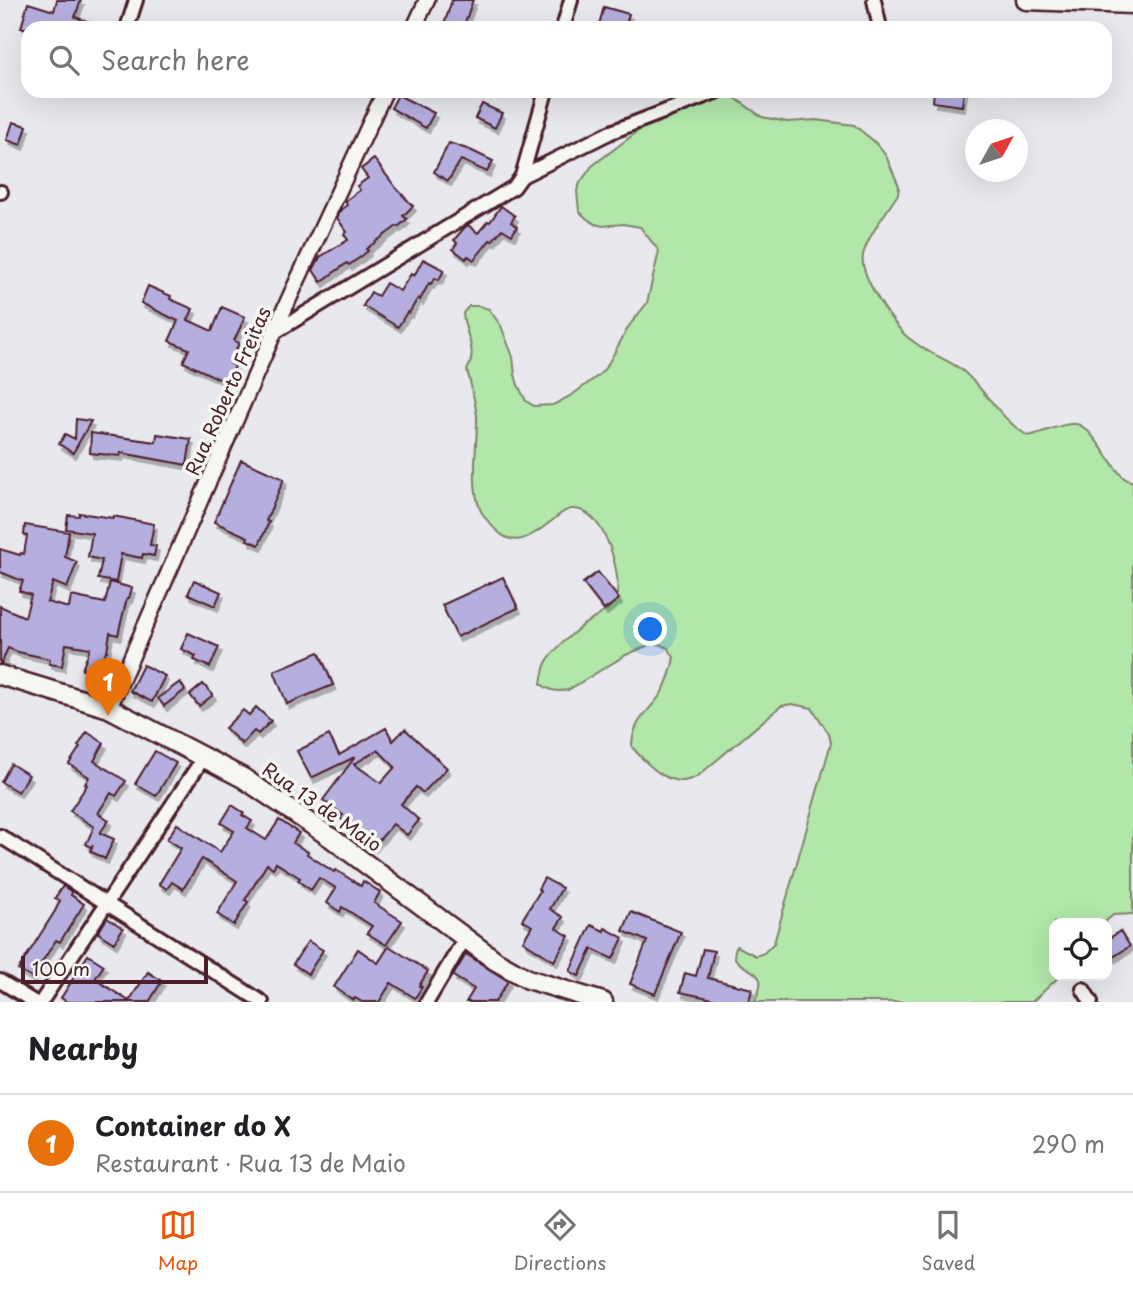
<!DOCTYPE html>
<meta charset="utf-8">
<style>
:root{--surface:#fff;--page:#f6f6f6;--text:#202124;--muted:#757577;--line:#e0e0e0;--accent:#ea580c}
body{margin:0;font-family:"Playpen Sans",sans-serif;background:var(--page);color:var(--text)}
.controls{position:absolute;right:21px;bottom:21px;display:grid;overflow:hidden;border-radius:14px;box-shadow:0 7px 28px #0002}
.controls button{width:63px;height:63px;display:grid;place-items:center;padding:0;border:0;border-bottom:2px solid var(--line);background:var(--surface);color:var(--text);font:35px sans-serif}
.compass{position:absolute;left:965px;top:119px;width:63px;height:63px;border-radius:50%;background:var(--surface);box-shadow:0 7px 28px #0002;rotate:50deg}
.scale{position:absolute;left:21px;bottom:18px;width:187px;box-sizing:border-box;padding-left:7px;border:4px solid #4a1f2b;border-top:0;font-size:19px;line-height:24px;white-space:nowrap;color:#4a1f2b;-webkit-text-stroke:5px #f6f6f2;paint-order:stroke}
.you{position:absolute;left:651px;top:630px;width:24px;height:24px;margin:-18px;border:5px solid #fff;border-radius:50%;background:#1a73e8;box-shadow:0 0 0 10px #1a73e833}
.badge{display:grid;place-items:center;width:46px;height:46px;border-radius:50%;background:var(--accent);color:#fff;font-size:23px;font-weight:700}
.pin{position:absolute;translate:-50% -58px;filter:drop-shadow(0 2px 4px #0008)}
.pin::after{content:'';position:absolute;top:37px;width:24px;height:21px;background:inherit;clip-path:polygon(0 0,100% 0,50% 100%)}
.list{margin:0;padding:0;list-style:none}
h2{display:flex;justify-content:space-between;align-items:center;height:91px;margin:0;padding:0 28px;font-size:30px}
h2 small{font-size:23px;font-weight:400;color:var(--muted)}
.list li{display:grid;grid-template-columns:46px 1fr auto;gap:21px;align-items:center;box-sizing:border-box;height:98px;padding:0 28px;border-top:2px solid var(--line)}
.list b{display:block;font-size:26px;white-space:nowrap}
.list p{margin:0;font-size:23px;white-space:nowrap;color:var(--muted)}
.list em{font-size:23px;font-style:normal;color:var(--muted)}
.icon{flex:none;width:38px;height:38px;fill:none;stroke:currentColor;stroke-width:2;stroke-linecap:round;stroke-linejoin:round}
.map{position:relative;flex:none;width:1133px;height:1002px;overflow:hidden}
.search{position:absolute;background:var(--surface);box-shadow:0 7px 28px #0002;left:21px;right:21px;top:21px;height:77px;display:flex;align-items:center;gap:18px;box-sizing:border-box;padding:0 24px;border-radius:21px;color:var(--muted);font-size:26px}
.sheet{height:189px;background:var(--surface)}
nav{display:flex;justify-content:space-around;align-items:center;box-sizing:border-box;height:98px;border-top:2px solid var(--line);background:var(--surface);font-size:19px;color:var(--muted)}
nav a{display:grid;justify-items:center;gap:4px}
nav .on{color:var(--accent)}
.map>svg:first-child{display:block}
.green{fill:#b1e7a9;stroke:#7e836a;stroke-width:2}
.building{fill:#b6aedf;stroke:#4a1f2b;stroke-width:2;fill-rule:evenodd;filter:url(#shadow)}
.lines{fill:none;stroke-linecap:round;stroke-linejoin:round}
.minor-casing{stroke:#4a1f2b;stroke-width:18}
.tertiary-casing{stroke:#4a1f2b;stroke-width:19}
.secondary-casing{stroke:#4a1f2b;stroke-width:23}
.minor{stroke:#f6f6f2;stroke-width:12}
.tertiary{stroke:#f6f6f2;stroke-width:14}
.secondary{stroke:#f6f6f2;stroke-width:18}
.labels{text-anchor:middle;stroke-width:7;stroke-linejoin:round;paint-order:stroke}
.street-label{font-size:19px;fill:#4a1f2b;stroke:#f6f6f2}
</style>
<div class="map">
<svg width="1133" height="1002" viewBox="0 0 1133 1002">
<defs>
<filter id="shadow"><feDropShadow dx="3" dy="5" stdDeviation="0" flood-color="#0004"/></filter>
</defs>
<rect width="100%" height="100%" fill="#e9e8ee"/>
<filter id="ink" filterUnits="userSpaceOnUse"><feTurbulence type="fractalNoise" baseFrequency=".0143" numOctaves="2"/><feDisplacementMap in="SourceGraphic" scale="14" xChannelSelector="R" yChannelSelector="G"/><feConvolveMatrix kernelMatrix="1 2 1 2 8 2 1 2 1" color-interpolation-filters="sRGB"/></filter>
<g filter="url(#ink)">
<!-- green -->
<path class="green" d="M 717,91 L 735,98 L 762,117 L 788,122 L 816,120 L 854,125 L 876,143 L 886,156 L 899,186 L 898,194 C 888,210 867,237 863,255 C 859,275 890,319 904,334 C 909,339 916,343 921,347 C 935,356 951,361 963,371 C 987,392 1001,420 1028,436 C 1042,434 1063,422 1076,424 C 1092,426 1111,466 1123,477 C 1125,479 1130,481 1133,482 L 1133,914 L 1113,915 L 1106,921 L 1106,923 L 1054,923 L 1054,976 L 1060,976 L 1032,1002 L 755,1002 C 757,995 762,987 760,980 C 757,967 725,966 737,946 L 756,956 L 764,953 L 774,943 L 831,743 L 829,734 L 812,708 L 792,704 L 781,706 L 698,776 C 692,779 688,781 682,781 C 663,782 643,760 632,747 C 632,721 648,713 661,694 C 667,684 672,669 674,657 L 668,648 L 659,644 L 649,645 L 626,655 L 568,690 C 557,692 550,691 541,684 C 542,677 543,669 546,663 C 551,652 573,633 583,625 C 595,617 613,610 617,594 C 621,570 603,506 571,509 C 564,510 559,515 553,520 C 523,543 510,551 484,516 C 468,495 478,442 477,416 C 475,401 471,385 467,370 C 479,349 464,334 463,313 L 469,306 L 479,306 L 489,309 L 501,326 L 513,357 L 515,375 L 518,385 L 526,401 L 534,406 L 553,405 L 572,395 L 599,375 L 607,366 L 629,326 L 647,303 L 659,251 L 640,227 L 623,224 L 603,226 L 595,224 L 586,218 L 579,211 L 577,191 L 580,183 L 592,166 L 679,100 Z"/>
<!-- building -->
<g class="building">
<polygon points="57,0 81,0 75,17 103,27 103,28 21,28 28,3 54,11"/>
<polygon points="452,0 473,0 463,28 443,28"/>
<polygon points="604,7 629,14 625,28 598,28"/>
<polygon points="934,91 964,91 962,106 933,102"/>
<polygon points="398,95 434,113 426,128 391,108"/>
<polygon points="482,104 502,113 495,128 475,118"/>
<polygon points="13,122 27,126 21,145 7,140"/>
<polygon points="449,143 470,150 493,161 487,172 461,160 448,181 434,172"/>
<polygon points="374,159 397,189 413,206 403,216 407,219 398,227 397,226 366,249 368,251 359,258 349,265 347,263 321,282 313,270 320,257 348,240 344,234 347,232 337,218 341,210 347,205 345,201 360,190 357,186 368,178 361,169"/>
<polygon points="501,206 515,216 511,222 517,227 512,235 502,229 492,241 490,240 474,260 468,256 466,259 453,249 457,243 454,240 464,228 468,225 478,233 488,221 490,222"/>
<polygon points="423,259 444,270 439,280 435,278 431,284 429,283 420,300 418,298 409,313 407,312 398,327 363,306 371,292 378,296 386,283 400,291 411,274 414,276"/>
<polygon points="148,286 171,296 170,299 193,309 188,320 212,331 222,307 245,317 234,341 239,343 230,363 235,366 228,383 183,362 189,349 169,341 178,321 141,303"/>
<polygon points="76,419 91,421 73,453 59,444 65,434 75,439"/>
<polygon points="91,433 156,442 157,434 191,439 187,465 121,453 120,456 90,453"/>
<polygon points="241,460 284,479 266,521 269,522 259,545 247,540 248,537 214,522"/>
<polygon points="79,513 113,518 113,516 154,524 150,545 156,546 154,556 143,554 142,558 121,554 116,582 98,579 102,560 88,557 92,533 66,529 68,515 79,516"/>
<polygon points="25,525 69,532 65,557 77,562 67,588 53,582 47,602 69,608 71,596 105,603 110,582 132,588 129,598 127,598 118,635 110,633 107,651 106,651 97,676 82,670 90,648 66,644 62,666 49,664 50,659 18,652 8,648 1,664 0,664 0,606 25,617 31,595 19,591 23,581 0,572 0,549 20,555 21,553 24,554 27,536 24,535"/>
<polygon points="598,572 619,599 604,610 583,583"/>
<polygon points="503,577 518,608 457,637 442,605"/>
<polygon points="194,580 221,592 215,606 188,594"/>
<polygon points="188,633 219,647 210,667 194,660 196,656 181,649"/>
<polygon points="319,652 333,685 287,704 274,671"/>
<polygon points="143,665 165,676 152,702 130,691"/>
<polygon points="180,682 185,690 164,706 158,698"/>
<polygon points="203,684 213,695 199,706 190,695"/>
<polygon points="256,707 271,721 258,734 254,731 242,744 225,728 243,710 249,715"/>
<path d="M 386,728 L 393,741 L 405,729 L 447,768 L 423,793 L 416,787 L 401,804 L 419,820 L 407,835 L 393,824 L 373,847 L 340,818 L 343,815 L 323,800 L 355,757 L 311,778 L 297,751 L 329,735 L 339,755 ZM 378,750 L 395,767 L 381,783 L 354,764 Z"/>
<polygon points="87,732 104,743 94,761 126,781 116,796 111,793 98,813 109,820 100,833 114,839 105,859 90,851 93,845 91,847 86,844 94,827 70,811 87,785 85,784 89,777 69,764 80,747 78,746"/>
<polygon points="155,751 176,763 156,796 135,784"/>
<polygon points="11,764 29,775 18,792 1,782"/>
<polygon points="232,805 244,813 242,815 252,821 247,828 266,840 279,820 299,833 293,843 308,852 307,854 334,872 336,870 361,886 363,881 380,892 374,903 402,921 386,945 367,933 372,926 342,907 340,912 327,903 336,888 319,878 311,890 298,881 300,878 276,863 273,868 267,864 245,900 248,902 234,925 217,914 237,881 202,859 183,889 172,882 167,889 159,884 181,848 167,839 177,824 220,852 234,831 221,823"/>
<polygon points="544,878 562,888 550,909 563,917 556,928 569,936 554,961 523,941 532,926 522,920 540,891 538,889"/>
<polygon points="63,886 72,892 71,895 84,904 60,942 56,940 32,978 18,970 55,911 60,901 55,898"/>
<polygon points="631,912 681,932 655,994 630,984 647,941 623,931"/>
<polygon points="107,918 123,928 114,943 98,933"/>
<polygon points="591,925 604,931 605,928 623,938 613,959 592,949 579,976 570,971"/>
<polygon points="1120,931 1130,946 1113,957 1107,947 1107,940"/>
<polygon points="308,941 323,950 308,974 293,964"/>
<polygon points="389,946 428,971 419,986 422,987 415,998 391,983 379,1002 362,1002 355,998 353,1000 334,987 358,949 378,963"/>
<polygon points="703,949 714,951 708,978 752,989 749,1002 727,1002 680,992 685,973 696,976"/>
<polygon points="466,954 508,981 495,1002 466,1002 474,989 453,976"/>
<polygon points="88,955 104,965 95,979 129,1001 148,972 162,981 149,1002 67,1002 61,998"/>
</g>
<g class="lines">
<defs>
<g id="minor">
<polyline points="874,0 880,28"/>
<polyline points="127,28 136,0"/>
<polyline points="563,28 571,0"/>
<polyline points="522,176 611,132 718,91"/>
<polyline points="0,192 1,192"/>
<polyline points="275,332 514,187 522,176 546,91"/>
<polyline points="0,836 262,1002"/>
<polyline points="0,981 34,1002"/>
<polyline points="1083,989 1091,1002"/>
<polyline points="41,1002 204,757"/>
<polyline points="427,1002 465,938"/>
</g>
<g id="tertiary">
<polyline points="414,28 427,0"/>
<polyline points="109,708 288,301 385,91"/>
</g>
<g id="secondary">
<polyline points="1026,0 1133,4"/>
<polyline points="0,675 109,708 243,778 330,837 496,961 528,979 603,1002"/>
</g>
</defs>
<!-- minor casing -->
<use href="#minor" class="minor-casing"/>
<!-- tertiary casing -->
<use href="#tertiary" class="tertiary-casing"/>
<!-- secondary casing -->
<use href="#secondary" class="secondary-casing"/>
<!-- minor -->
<use href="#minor" class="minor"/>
<!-- tertiary -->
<use href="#tertiary" class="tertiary"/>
<!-- secondary -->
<use href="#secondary" class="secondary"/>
</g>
</g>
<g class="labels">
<!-- street labels -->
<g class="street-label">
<text transform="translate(228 391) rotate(-66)" y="7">Rua Roberto Freitas</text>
<text transform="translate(322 807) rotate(35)" y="7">Rua 13 de Maio</text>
</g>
</g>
</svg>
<div class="controls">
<button><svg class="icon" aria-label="locate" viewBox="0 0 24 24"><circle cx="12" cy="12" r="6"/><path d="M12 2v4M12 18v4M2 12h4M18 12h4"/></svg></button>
</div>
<svg class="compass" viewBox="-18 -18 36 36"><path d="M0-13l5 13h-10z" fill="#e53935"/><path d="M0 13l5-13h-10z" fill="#757577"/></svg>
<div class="scale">100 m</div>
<div class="you"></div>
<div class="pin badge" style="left:108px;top:716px;background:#e8710a">1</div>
<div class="search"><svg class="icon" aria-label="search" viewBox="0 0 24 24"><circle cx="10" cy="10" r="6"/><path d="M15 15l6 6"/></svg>Search here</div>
</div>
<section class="sheet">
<h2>Nearby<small></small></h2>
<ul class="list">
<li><span class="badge" style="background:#e8710a">1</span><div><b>Container do X</b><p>Restaurant · Rua 13 de Maio</p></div><em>290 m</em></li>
</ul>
</section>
<nav>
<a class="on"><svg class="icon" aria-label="map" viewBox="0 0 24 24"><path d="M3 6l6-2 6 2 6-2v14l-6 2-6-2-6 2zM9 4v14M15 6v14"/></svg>Map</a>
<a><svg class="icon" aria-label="directions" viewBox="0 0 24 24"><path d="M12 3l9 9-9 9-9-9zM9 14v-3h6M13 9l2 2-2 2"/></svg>Directions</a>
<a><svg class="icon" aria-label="saved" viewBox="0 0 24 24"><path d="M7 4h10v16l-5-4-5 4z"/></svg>Saved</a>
</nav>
